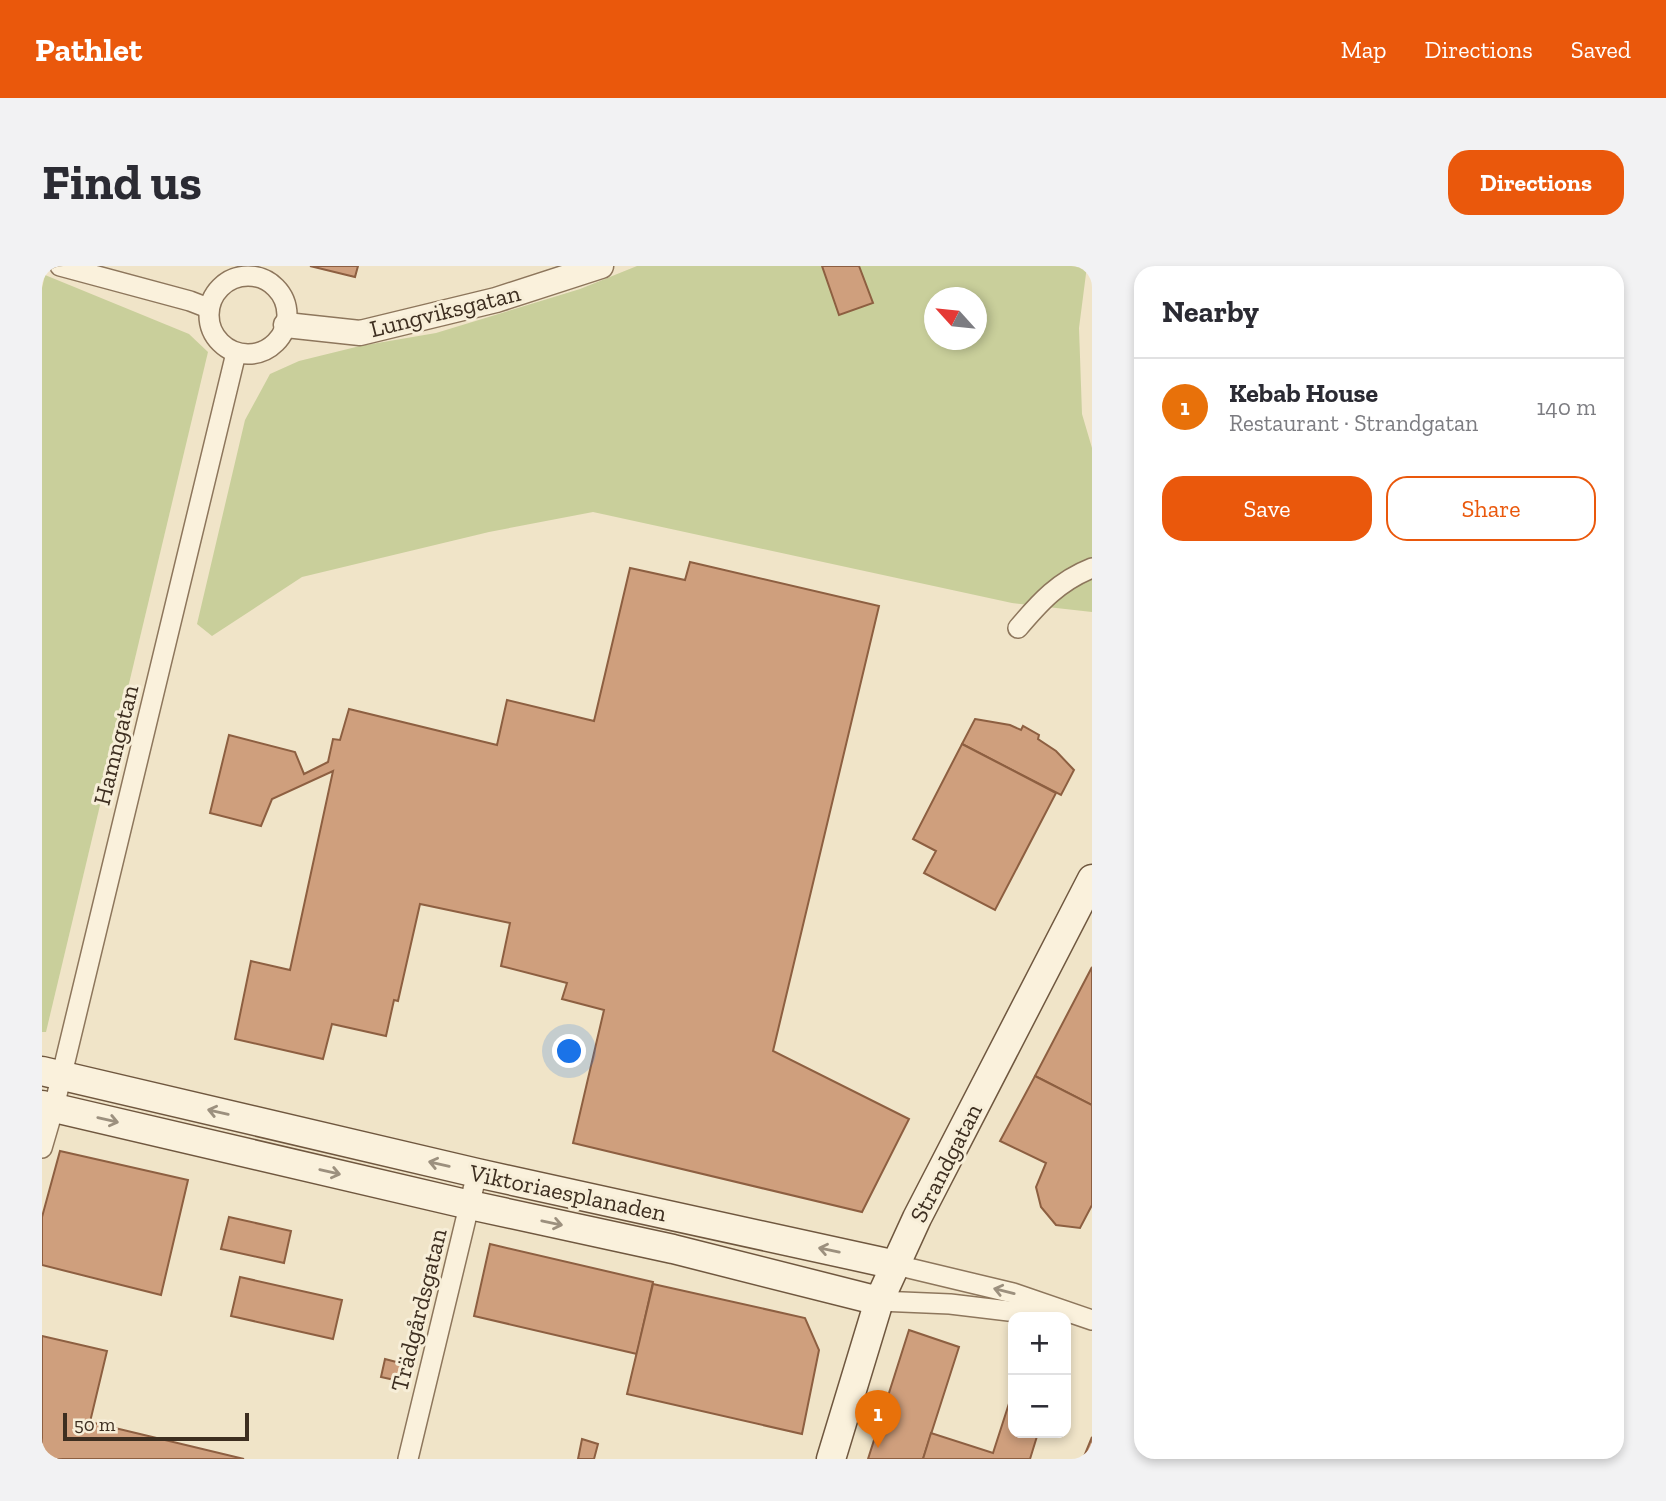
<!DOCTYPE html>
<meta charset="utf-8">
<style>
:root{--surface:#fff;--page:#f2f2f3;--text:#2b2b33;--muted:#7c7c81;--line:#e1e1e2;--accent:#ea580c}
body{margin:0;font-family:"Zilla Slab",serif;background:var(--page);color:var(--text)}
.controls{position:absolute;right:21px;bottom:21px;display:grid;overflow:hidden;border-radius:14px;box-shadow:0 4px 10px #0003}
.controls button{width:63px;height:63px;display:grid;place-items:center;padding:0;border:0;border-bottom:2px solid var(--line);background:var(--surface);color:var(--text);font:35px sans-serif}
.compass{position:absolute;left:882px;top:21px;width:63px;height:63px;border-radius:50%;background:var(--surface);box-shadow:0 4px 10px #0003;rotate:297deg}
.scale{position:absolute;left:21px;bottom:18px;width:186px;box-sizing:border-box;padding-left:7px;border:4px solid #3d2e20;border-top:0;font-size:19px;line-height:24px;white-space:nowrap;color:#3d2e20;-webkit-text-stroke:5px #f7eed8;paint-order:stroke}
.you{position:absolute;left:528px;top:786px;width:24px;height:24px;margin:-18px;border:5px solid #fff;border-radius:50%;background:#1a73e8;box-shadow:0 0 0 10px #1a73e833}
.badge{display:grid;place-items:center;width:46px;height:46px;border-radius:50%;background:var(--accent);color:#fff;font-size:23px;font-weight:700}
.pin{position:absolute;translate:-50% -58px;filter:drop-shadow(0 2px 4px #0008)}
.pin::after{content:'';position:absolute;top:37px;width:24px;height:21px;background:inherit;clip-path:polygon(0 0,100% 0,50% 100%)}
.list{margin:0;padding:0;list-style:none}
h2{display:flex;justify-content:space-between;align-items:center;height:91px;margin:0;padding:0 28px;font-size:30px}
h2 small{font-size:23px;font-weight:400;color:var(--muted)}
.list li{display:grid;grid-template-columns:46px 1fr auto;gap:21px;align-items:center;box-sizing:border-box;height:98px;padding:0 28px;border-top:2px solid var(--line)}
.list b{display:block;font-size:26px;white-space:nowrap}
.list p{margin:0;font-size:23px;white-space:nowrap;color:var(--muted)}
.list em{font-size:23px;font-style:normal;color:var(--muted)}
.actions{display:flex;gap:14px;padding:21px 28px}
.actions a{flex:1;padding:16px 0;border:2px solid var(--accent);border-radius:21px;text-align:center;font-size:24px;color:var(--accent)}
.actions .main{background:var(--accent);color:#fff}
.map{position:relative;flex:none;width:1050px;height:1193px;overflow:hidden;border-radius:21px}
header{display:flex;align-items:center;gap:42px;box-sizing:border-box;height:98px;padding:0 35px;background:var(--accent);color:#fff}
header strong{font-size:33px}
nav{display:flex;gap:38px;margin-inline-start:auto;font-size:24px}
.intro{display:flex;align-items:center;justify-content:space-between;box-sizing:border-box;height:168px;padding:0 42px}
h1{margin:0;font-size:49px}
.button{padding:18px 32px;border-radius:21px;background:var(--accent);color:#fff;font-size:24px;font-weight:700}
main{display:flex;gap:42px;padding:0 42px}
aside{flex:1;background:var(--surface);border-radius:21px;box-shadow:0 4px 10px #0003}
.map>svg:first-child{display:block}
.green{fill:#c9cf9b;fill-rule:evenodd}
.building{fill:#cf9f7d;stroke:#8d5f41;stroke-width:2}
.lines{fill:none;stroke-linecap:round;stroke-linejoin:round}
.minor-casing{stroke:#8d765c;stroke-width:22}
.tertiary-casing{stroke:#8d765c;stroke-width:27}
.secondary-casing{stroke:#6f573f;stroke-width:31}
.minor{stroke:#faf1dc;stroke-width:19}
.tertiary{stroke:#faf1dc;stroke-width:24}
.secondary{stroke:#faf1dc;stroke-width:28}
.oneway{stroke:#9c907e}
.labels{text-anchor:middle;stroke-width:6;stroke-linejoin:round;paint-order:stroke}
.street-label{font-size:24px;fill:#3d2e20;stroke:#f7eed8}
</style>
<header>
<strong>Pathlet</strong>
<nav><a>Map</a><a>Directions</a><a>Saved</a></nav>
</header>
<div class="intro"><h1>Find us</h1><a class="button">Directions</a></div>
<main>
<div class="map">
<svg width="1050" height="1193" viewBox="0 0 1050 1193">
<rect width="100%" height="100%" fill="#f0e4c8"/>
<!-- green -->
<g class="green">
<path d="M 595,0 L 1045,0 L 1037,62 L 1040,148 L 1050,182 L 1050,346 L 970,337 L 551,246 L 447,266 L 260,311 L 170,370 L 155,358 L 203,154 L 228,108 L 257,95 L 318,80 L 394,67 L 538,23 ZM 892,32 L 934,32 L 934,74 L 892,74 Z"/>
<polygon points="3,9 147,68 166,86 4,766 0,766 0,22"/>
</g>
<!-- building -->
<g class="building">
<polygon points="268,0 316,0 313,11"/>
<polygon points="780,0 817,0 831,37 797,49"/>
<polygon points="648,296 837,340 731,785 867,853 820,946 531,877 562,744 520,733 525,717 459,700 468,657 378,638 356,735 352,734 344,770 290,758 281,793 193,773 209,695 248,704 291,505 230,533 219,560 168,547 187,469 253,486 262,508 286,496 291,473 298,474 307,443 455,479 465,434 552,455 588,302 643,314"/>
<polygon points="933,453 968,459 979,464 981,460 997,469 996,473 1014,485 1032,504 1019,529 920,478"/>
<polygon points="920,478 1014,527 953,644 882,607 894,585 871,573"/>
<polygon points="1050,701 1050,839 993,810"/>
<polygon points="993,810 1050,839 1050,939 1038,962 1014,959 999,941 994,921 1004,897 958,875"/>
<polygon points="18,885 146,914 119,1029 0,999 0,951"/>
<polygon points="187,951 249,965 242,997 179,983"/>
<polygon points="448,978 611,1016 595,1088 432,1050"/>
<polygon points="198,1011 300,1034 291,1073 189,1050"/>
<polygon points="611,1018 763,1052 777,1084 760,1168 585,1128"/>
<polygon points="867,1064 917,1081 881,1193 826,1193"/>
<polygon points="0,1070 65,1085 48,1156 202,1193 0,1193"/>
<polygon points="343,1093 362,1098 357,1115 339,1111"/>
<polygon points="971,1125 971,1167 996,1167 988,1193 881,1193 889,1167 951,1187"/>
<polygon points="1050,1171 1050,1193 1041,1193"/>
<polygon points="540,1173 556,1178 552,1193 536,1193"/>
</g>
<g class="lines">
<defs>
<g id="minor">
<polyline points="18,0 148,35 166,42"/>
<circle cx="206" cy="49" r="39"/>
<path d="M 976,362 C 998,336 1017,315 1050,302"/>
<polyline points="0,882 12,841 194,87"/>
<polyline points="854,999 971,1027 1050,1054"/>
<polyline points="837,1035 908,1038 1016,1051"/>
<polyline points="366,1193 435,907"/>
</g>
<polyline id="tertiary" points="244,59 318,67 454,34 559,0"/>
<g id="secondary">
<polyline points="0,805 435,907 854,999"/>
<polyline points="0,839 428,939 631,983 837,1035"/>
<polyline points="789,1193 837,1035 875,952 1050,613"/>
</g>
</defs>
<!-- minor casing -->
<use href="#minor" class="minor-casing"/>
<!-- tertiary casing -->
<use href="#tertiary" class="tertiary-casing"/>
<!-- secondary casing -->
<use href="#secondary" class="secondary-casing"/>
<!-- minor -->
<use href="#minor" class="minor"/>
<!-- tertiary -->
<use href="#tertiary" class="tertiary"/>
<!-- secondary -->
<use href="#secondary" class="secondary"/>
</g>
<!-- one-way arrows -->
<defs><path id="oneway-shaft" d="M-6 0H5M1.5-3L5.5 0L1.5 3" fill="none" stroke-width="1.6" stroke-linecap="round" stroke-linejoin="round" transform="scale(1.75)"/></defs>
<g class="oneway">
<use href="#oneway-shaft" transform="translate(176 846) rotate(-167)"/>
<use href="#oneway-shaft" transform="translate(66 854) rotate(13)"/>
<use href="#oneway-shaft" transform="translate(397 898) rotate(-167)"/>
<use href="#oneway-shaft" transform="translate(288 906) rotate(13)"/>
<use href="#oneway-shaft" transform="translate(510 957) rotate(12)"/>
<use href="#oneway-shaft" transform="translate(787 984) rotate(-168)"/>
<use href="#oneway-shaft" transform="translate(962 1025) rotate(-166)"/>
</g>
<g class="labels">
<!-- street labels -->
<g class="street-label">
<text transform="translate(403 45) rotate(-14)" y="8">Lungviksgatan</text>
<text transform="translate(74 479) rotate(-76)" y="8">Hamngatan</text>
<text transform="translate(904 897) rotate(-63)" y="8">Strandgatan</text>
<text transform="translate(526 927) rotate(12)" y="8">Viktoriaesplanaden</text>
<text transform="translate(377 1044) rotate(-76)" y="8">Trädgårdsgatan</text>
</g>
</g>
</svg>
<div class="controls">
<button>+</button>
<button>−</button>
</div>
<svg class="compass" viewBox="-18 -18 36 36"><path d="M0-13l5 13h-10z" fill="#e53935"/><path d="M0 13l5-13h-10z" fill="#7c7c81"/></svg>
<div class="scale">50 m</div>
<div class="you"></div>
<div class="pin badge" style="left:836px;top:1182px;background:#e8710a">1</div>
</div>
<aside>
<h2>Nearby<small></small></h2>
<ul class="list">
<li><span class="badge" style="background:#e8710a">1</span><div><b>Kebab House</b><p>Restaurant · Strandgatan</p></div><em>140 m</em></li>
</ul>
<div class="actions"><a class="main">Save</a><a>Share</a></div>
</aside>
</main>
